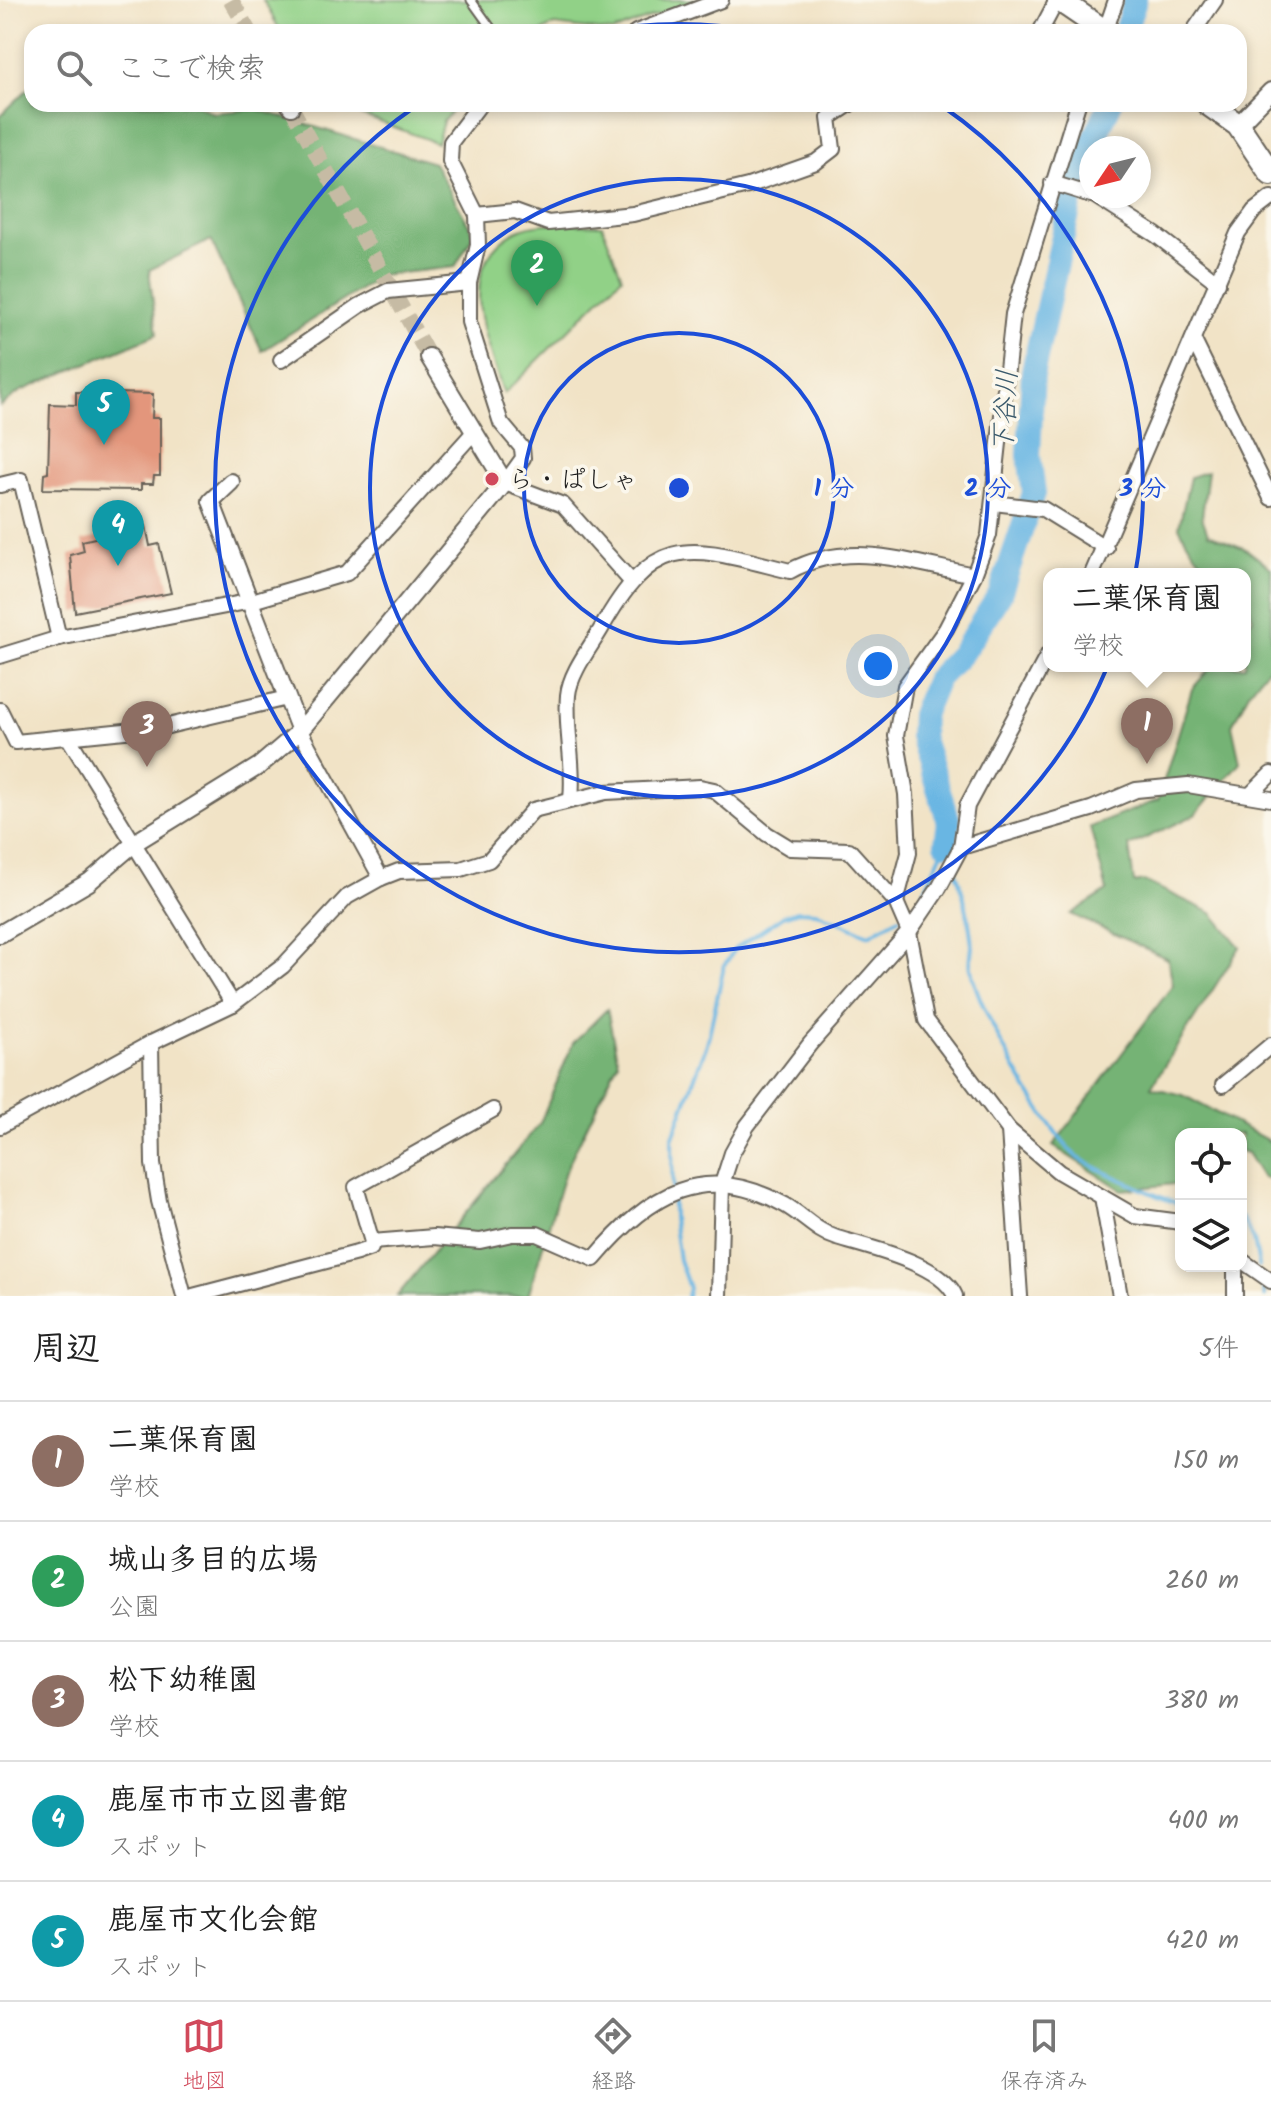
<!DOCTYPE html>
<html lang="ja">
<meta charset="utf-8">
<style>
:root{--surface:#fff;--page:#f6f6f6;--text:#222;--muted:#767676;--line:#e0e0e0;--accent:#d1495b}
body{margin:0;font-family:Kalam,"Klee One",sans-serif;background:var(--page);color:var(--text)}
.controls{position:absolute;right:24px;bottom:24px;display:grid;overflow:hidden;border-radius:16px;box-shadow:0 4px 12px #0003}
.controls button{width:72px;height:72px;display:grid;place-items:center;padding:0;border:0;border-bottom:2px solid var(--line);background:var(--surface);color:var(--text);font:40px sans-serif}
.compass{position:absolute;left:1079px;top:136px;width:72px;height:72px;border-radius:50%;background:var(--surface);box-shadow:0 4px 12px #0003;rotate:235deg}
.you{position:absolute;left:878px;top:666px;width:28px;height:28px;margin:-20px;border:6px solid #fff;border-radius:50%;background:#1a73e8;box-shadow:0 0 0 12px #1a73e833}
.badge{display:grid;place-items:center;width:52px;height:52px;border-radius:50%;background:var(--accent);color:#fff;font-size:26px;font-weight:700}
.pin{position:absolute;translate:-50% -66px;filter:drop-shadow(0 2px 4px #0008)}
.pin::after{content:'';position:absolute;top:42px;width:28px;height:24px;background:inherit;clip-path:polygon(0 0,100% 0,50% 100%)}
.popup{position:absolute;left:1043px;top:568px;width:208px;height:104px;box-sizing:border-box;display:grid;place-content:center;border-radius:16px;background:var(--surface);filter:drop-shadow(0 2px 6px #0005);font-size:26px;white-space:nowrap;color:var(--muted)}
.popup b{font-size:30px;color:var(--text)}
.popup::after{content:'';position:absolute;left:50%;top:100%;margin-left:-16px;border:16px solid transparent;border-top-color:var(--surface)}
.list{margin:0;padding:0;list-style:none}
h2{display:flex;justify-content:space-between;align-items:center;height:104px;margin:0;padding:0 32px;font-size:34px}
h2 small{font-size:26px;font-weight:400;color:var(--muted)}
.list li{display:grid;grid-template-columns:52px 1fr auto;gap:24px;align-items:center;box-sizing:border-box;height:120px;padding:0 32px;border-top:2px solid var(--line)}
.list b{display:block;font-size:30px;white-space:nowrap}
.list p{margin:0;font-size:26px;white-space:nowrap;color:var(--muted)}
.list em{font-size:26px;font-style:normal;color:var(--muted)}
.icon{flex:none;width:44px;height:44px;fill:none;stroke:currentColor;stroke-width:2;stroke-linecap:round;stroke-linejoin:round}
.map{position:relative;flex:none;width:1271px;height:1296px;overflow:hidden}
.search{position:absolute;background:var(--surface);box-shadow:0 4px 12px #0003;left:24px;right:24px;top:24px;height:88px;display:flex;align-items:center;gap:20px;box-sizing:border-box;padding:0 28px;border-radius:24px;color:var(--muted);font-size:30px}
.sheet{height:704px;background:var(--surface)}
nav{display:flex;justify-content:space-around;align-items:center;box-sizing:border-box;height:112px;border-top:2px solid var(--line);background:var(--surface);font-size:22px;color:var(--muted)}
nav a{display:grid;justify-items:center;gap:4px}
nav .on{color:var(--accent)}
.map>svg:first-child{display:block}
.green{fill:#91d187;stroke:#567652;stroke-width:2}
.forest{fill:#74b374;stroke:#486848;stroke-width:2}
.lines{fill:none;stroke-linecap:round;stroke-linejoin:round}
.stream{stroke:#69b6e3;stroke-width:4}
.river{stroke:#69b6e3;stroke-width:24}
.building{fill:#e3967b}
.tertiary-tunnel{stroke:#c6bba4;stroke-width:16;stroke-dasharray:16 8;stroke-linecap:butt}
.service-casing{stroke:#676258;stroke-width:11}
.minor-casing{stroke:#676258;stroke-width:18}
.tertiary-casing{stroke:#676258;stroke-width:20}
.trunk-casing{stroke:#676258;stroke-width:26}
.service{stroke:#fff;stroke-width:7}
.minor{stroke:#fff;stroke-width:14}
.tertiary{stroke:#fff;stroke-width:16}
.trunk{stroke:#fff;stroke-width:22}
.ring{fill:none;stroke:#1d4ed8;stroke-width:4}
.poi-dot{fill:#d1495b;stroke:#fbf7ec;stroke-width:3}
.labels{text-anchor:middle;stroke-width:7;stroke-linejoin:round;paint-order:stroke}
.poi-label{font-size:26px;fill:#1c1c1c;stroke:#fbf7ec;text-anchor:start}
.water-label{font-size:28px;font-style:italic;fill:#3b5a6c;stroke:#fbf7ec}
.centre{fill:#1d4ed8;stroke:#fbf7ec;stroke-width:4}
.ring-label{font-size:24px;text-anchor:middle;font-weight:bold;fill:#1d4ed8;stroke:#fbf7ec;stroke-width:7;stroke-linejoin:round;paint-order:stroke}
</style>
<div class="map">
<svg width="1271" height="1296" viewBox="0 0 1271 1296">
<rect width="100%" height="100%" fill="#fbf7ec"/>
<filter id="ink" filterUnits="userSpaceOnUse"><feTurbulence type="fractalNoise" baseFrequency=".0125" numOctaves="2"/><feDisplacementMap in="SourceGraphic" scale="16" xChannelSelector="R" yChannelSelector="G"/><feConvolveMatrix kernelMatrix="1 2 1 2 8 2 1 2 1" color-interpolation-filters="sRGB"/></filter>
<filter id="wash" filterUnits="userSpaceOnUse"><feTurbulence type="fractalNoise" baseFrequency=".006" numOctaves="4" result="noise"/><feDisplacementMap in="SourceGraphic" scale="32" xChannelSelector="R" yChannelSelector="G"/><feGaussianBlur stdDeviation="1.8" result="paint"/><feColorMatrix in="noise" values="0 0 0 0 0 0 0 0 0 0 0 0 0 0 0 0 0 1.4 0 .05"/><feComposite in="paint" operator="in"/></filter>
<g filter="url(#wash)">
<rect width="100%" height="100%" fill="#f1e3c6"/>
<!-- green -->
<g class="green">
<polygon points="263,0 698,0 612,32 554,25 541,32 281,32"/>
<polygon points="331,104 459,104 443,121 437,143"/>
<path d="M 602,225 L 622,277 L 504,394 C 487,344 452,265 516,231 C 539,219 577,225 602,225 Z"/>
</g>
<!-- forest -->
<g class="forest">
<polygon points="32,85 32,104 195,104 213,113 256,109 434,163 474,234 455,267 383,275 262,351 211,240 149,270 157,334 21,391 0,406 0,116"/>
<path d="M 1208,471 L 1202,517 L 1208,534 L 1246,549 L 1271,568 L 1271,664 L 1249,692 L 1232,725 L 1240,762 L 1195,815 L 1129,846 L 1134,883 L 1144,881 L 1212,913 L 1240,947 L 1151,1087 L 1183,1095 L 1271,1142 L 1271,1179 L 1263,1178 L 1247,1153 L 1241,1151 L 1241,1134 L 1181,1134 L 1181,1183 L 1122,1190 L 1053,1146 L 1173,985 L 1168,959 L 1071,914 L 1107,891 L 1090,827 L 1158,800 L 1192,689 L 1212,666 L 1245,666 L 1245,627 L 1253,618 L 1245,595 L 1245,574 C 1205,574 1197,560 1179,527 L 1190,477 Z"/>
<polygon points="607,1009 618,1062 565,1171 528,1296 397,1296 540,1123 573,1043"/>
</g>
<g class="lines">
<!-- stream -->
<g class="stream">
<path d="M 954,867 C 964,891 969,918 972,945 C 972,953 969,961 971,969 C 977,1009 1046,1129 1076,1156 C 1085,1164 1170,1203 1181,1204"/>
<polyline points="907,913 920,901 946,843"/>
<polyline points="1241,1217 1254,1240 1259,1266"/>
<polyline points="1261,1279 1265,1296"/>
<polyline points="687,1296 689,1288 679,1260 673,1218 672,1139 707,1044 724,966 735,949 783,916 798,911 816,912 869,935 899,918"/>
</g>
<!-- river -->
<g class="river">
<polyline points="1125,32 1135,0"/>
<polyline points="946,843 949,822 921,736 922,715 937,679 962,653 1000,594 1034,493 1029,455 1033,371 1075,182 1110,104"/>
</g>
</g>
<g id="blocks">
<!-- building -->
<g class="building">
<polygon points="76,392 153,394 152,418 160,418 160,476 154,476 153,484 141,484 141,490 43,489 44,474 48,473 50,404 76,405"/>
<polygon points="146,526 150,546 159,544 171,593 75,612 70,555 84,551 82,541"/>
</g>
</g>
</g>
<g filter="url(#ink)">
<use href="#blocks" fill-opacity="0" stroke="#676258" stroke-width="2"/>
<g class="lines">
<!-- tertiary-tunnel -->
<g class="tertiary-tunnel">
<polyline points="231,0 249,32"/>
<polyline points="291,107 429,357"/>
</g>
<defs>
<polyline id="service" points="471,0 494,32"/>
<g id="minor">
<polyline points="636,32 721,0"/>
<polyline points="1040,32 1057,0"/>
<polyline points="1105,32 1116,0"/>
<polyline points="1193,32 1215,0"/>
<polyline points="480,104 451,142 450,161 477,215 478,245 469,283 469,322 501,423 522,448 523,458 505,483 563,505 630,580"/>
<polyline points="1052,183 1091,195"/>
<polyline points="1095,196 1156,235 1218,283"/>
<polyline points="477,215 515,211 548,223 633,214 748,186 816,162 833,149 829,118 850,104"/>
<polyline points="1194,341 1271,498"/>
<polyline points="281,360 359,306 388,291 469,283"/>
<polyline points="0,485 21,480 59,638"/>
<polyline points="994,503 1043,509 1106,548"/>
<polyline points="1092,574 1238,233 1254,211 1271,198"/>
<polyline points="0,656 59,638 252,601 347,573 474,432"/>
<polyline points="0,710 16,742 164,727 287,698"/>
<polyline points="300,731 381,878"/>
<polyline points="68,737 233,1004"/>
<polyline points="1250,795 1271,774"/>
<path d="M 571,799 C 575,764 565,729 568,695 C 570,673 590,648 601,629 C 657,528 692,547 790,571 C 849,539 912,563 974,575"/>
<polyline points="961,847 1091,809 1136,790 1188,785 1271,799"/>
<polyline points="896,902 909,853 906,794 896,736 905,686 946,629 974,575 989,535 1013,314 1078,104"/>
<polyline points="151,1043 153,1164 159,1201 184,1296"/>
<polyline points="1223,1085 1271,1045"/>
<polyline points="0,1126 151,1043 233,1004 283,966 347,897 381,878 399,871 461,869 489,860 533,810 606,792 700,787 714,790 767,834 790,848 849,850 896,902 909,932 926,1020 1009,1130 1059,1172 1135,1216 1181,1222"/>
<polyline points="1009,1130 1020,1296"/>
<polyline points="1102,1197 1120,1296"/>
<path d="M 372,1242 L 434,1237 L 480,1241 L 512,1234 L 537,1234 L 594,1259 C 649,1194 703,1160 785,1205 C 803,1215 817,1232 837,1238 C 868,1247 942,1264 955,1296"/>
<polyline points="372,1242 356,1187 493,1110"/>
<polyline points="1241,1260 1271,1281"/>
<polyline points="1235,1266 1235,1296"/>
<polyline points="193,1296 357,1253 371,1248 372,1242"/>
<polyline points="719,1296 722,1184 732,1153 747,1126 810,1044 909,932 939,888 961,847 967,806 1049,653"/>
</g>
<g id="tertiary">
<polyline points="289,104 291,107"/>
<polyline points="1238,125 1271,91"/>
<polyline points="231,482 211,501 300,731"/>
<polyline points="0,934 89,882 136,842 259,766 300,731 505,483 429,357"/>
</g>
<g id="trunk">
<polyline points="1059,0 1106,32"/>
<polyline points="1208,104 1238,125 1271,174"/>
</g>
</defs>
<!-- service casing -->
<use href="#service" class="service-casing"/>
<!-- minor casing -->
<use href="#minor" class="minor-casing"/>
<!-- tertiary casing -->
<use href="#tertiary" class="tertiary-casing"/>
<!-- trunk casing -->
<use href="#trunk" class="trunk-casing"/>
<!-- service -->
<use href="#service" class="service"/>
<!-- minor -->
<use href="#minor" class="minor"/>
<!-- tertiary -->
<use href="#tertiary" class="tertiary"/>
<!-- trunk -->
<use href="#trunk" class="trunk"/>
</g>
</g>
<!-- distance rings -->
<g class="ring">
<circle cx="679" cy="488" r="155"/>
<circle cx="679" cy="488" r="309"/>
<path d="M594 32A464 464 0 0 1 764 32M942 106A464 464 0 1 1 416 106"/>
</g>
<!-- markers -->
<circle class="poi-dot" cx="492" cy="479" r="8"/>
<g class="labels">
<!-- poi labels -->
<g class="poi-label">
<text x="508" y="488">ら・ぱしゃ</text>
</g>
<!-- water labels -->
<g class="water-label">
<text transform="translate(1004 411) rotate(-87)" y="10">下谷川</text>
</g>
</g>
<circle cx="679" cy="488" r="12" class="centre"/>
<g class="ring-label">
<text x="834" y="496">1 分</text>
<text x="988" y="496">2 分</text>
<text x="1143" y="496">3 分</text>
</g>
</svg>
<div class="controls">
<button><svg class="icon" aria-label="locate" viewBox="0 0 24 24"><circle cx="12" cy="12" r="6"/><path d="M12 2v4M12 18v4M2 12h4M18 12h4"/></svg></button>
<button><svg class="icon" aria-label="layers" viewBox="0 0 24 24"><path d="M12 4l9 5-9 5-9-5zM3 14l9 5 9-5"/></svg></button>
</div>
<svg class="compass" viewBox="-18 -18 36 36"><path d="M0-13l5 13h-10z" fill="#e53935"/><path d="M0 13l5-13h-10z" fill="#767676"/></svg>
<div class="you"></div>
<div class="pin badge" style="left:1147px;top:764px;background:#8d6e63">1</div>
<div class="popup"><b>二葉保育園</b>学校</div>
<div class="pin badge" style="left:537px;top:306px;background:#2e9e5b">2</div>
<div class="pin badge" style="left:147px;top:767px;background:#8d6e63">3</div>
<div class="pin badge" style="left:118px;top:566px;background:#0f9aa8">4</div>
<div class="pin badge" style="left:104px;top:445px;background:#0f9aa8">5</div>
<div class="search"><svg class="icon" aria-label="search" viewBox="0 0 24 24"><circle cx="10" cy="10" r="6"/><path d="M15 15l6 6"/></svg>ここで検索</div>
</div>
<section class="sheet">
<h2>周辺<small>5件</small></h2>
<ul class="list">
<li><span class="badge" style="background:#8d6e63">1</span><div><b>二葉保育園</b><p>学校</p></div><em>150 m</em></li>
<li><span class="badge" style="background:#2e9e5b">2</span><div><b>城山多目的広場</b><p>公園</p></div><em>260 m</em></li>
<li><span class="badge" style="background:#8d6e63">3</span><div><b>松下幼稚園</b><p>学校</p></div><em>380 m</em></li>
<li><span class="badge" style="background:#0f9aa8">4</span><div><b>鹿屋市市立図書館</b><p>スポット</p></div><em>400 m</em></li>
<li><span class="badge" style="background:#0f9aa8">5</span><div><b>鹿屋市文化会館</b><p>スポット</p></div><em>420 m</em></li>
</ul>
</section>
<nav>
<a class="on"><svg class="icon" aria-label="map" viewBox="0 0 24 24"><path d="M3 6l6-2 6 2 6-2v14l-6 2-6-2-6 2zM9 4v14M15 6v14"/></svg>地図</a>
<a><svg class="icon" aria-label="directions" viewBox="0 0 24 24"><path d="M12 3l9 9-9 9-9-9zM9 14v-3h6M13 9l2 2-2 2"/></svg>経路</a>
<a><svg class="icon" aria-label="saved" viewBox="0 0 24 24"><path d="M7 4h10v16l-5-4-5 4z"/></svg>保存済み</a>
</nav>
